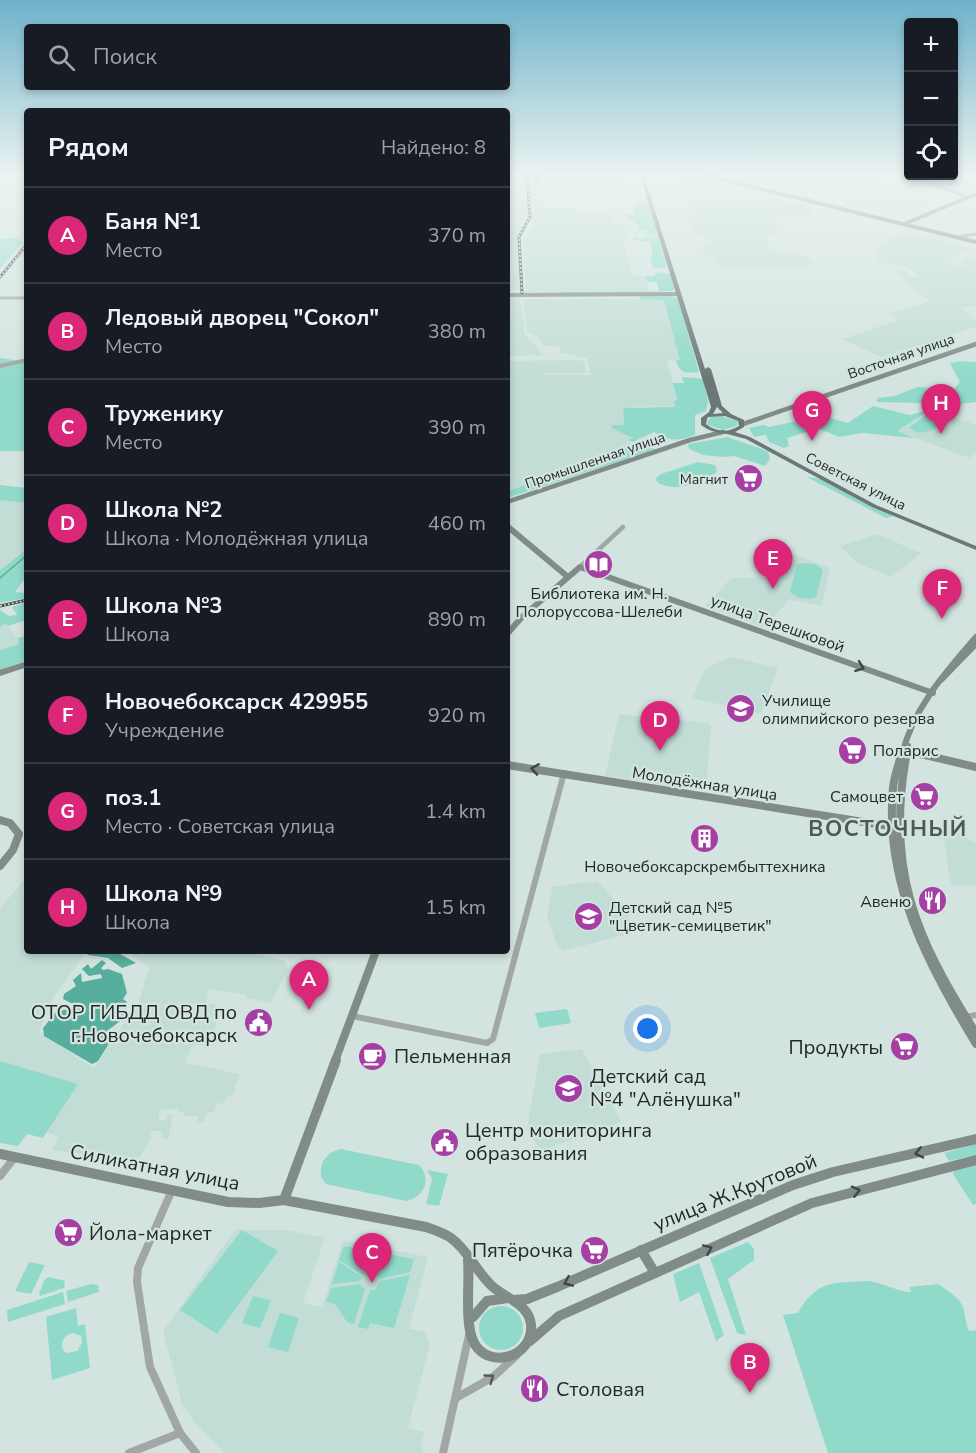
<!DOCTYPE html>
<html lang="ru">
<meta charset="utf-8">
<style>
:root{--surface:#171b24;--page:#20242c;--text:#f1f3f6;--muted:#9ea1a6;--line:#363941;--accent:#db2777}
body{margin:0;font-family:"Nunito Sans",sans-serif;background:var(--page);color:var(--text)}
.controls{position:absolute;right:18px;top:18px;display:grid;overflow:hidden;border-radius:6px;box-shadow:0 3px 9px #0003}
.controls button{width:54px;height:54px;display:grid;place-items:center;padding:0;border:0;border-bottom:2px solid var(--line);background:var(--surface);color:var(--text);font:30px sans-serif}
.you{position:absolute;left:648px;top:1029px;width:21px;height:21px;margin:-15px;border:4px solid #fff;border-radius:50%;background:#1a73e8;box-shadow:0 0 0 9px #1a73e833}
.badge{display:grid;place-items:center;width:39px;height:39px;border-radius:50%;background:var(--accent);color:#fff;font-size:20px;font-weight:700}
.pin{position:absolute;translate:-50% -50px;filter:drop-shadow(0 2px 3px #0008)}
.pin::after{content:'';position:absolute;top:32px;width:21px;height:18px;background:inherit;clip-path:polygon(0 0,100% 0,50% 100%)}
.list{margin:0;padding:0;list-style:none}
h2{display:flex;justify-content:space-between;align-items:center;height:78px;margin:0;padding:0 24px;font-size:26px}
h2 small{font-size:20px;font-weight:400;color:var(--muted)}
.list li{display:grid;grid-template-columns:39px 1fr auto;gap:18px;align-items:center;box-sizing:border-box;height:96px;padding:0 24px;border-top:2px solid var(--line)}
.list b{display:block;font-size:22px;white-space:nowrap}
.list p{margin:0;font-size:20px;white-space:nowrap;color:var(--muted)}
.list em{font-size:20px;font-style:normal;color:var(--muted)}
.icon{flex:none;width:33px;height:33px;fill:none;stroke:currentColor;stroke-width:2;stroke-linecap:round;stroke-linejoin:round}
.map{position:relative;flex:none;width:976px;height:1453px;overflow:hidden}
.search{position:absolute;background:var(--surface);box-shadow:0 3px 9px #0003;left:24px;top:24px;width:486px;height:66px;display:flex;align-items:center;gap:15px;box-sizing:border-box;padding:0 21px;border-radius:6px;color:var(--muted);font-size:22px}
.panel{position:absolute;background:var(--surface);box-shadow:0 3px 9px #0003;left:24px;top:108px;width:486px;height:846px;border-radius:6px}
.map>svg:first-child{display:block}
.built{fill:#c2ddd6}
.green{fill:#91dac9;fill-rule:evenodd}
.water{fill:#57ae9c}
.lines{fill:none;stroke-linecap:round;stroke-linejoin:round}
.stream{stroke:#57ae9c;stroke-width:1.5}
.street-far4{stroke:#a0a7a6;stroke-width:3}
.street-far3{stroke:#a0a7a6;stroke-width:4}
.street-far2{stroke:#a0a7a6;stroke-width:4.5}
.street-far1{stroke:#a0a7a6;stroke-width:6}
.street{stroke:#a0a7a6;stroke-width:8}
.secondary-far4{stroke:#818c89;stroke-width:4}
.secondary-far3{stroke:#818c89;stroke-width:4.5}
.secondary-far2{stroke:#818c89;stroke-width:6}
.secondary-far1{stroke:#818c89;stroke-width:8}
.secondary{stroke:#818c89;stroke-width:10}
.primary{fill:#6b7875;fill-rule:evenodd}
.rail-casing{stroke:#3f4745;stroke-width:3}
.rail{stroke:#d3e4e0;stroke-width:1.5;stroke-dasharray:2;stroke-linecap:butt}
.oneway{stroke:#3f4745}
.oneway2{stroke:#555b5a}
.labels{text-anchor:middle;stroke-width:4.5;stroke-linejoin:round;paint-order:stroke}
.far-street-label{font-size:14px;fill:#232928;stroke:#d3e4e0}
.far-poi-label{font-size:14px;fill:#232928;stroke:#d3e4e0;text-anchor:end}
.poi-label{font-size:16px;fill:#232928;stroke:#d3e4e0;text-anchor:start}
.street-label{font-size:16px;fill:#232928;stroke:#d3e4e0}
.near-poi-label{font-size:20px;fill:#232928;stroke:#d3e4e0;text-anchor:start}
.near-street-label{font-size:20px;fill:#232928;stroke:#d3e4e0}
.district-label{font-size:22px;font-weight:bold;letter-spacing:1.5px;fill:#4b5a57;stroke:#d3e4e0}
</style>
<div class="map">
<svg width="976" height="1453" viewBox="0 0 976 1453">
<rect width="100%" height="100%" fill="#d3e4e0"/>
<!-- built -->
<g class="built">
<polygon points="507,176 525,176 528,221 518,236 520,290 507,290"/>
<polygon points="529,176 620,176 624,193 617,193 618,199 531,200"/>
<polygon points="687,176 753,193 756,196 813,208 813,215 820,216 772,216 781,235 762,236 772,252 806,256 813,263 803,267 717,267 714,258 706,258 701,243 710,242 708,236 695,236 689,217 696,216 692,207 687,207 685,200 688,199 681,177"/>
<polygon points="739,176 859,176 928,204 900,215"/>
<polygon points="530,202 538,202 539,207 577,208 578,212 612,211 614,223 624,223 628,240 623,241 632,276 645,276 649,291 526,292 523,237 529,237 528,230 533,229"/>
<polygon points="898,233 909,233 971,248 949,260 960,267 965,266 960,262 964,258 976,257 976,306 960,308 976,320 976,327 881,357 842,339 899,320 888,314 931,301 905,283 907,282 894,270 903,270 914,277 921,277 908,267 876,261 877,247"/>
<polygon points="507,297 520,297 525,335 544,355 507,356"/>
<polygon points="523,299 664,299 681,360 667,361 677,400 674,401 675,407 633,406 633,408 623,408 624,425 634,438 629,441 633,445 611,451 614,456 592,463 582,463 585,465 538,481 533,479 528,481 531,484 507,491 507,361 581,360 584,362 586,373 543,373 542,375 596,375 590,373 587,358 561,353 559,346 544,346 537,336 527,332"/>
<polygon points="933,409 976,425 976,452 969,458 896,431"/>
<polygon points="0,500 27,503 27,549 0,570"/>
<polygon points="877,534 921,553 891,577 857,563 840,546"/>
<polygon points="791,553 830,568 822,606 789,600 765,628 705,606 731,578 771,578"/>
<polygon points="6,624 18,638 19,644 0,650 0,626"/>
<polygon points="731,657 778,668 761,714 692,698 706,668"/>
<polygon points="619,714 707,723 711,726 706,791 605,776"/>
<polygon points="942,826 950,826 976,844 976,885 951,886"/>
<polygon points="27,877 27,951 87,951 53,998 39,1032 94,1068 139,1001 149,968 128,951 247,951 285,961 288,969 271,1003 246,998 247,995 209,989 206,1004 216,1004 213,1021 216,1022 212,1045 192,1045 185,1063 240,1074 232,1097 227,1096 223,1105 217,1102 214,1113 208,1112 203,1123 198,1122 198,1116 183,1116 184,1112 179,1112 179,1108 160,1110 158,1120 166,1120 168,1115 173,1115 168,1139 161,1139 162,1131 152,1131 150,1137 152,1137 139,1158 129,1157 128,1160 122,1160 52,1150 58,1137 47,1132 77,1084 0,1061 0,908"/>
<polygon points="597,881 627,914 636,932 563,951 557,945 547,917 552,887"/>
<polygon points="582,1049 621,1122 540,1151 527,1128 540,1054"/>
<polygon points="235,1230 285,1230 325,1237 303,1303 322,1307 343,1241 428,1257 409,1329 425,1332 430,1344 408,1428 424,1432 421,1443 424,1453 225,1453 195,1423 182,1404 163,1331"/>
</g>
<!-- green -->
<g class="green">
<path d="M 638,201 L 648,202 L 657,233 L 648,236 L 645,230 L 641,230 L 641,232 L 637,232 L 637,236 L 635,232 L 640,231 C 638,223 636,222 629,220 L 628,216 L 623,216 L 623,214 L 635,214 L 633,208 L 636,208 Z"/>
<polygon points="658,237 667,267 665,268 653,268 650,256 653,255 650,242 630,239"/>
<polygon points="8,238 21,239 20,241 23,242 0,269 0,239"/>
<polygon points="656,272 671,274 675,289 672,291 560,294 561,292 659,291 657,282 647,282 645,276 654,276"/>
<path d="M 668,295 L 678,298 L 699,372 C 686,373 680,374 676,360 L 680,360 L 664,300 L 640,299 L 640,296 Z"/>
<polygon points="0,358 27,362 27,451 0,451"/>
<polygon points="960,361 976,362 976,402 960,404 877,402 877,398 895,396 917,387 954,389 960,382 950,363"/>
<path d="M 682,377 L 703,379 L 708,402 L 706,411 L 695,415 L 695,435 C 679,441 668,442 654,432 L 633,442 L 628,440 L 633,438 L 612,428 L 612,425 L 624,425 L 623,408 L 675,407 L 674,401 L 677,399 L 673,383 L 684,383 Z"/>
<path d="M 873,406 L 910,415 L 930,410 L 897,431 L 914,438 L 862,433 L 839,437 L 818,428 L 787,438 L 789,446 L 784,448 L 769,442 L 766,435 L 754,437 L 749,428 L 764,425 L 769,427 C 778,425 818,416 825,417 C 833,418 840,421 848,423 Z"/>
<path d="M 931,411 L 943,414 L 950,418 C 936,428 925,439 909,428 Z"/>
<polygon points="722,416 737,421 737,426 723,430 708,425 707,421 711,417"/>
<path d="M 728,437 C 742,443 755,445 768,452 L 770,459 L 765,466 L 735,456 L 724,457 L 703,455 L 689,449 L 688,444 Z"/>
<polygon points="633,445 656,449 507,498 507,491 530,484 527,481 533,479 538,481 584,465 581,463 588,460 592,463 613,456 611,451"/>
<path d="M 698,462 L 715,465 L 717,472 C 703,482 673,494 657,482 L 656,478 L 661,474 Z"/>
<polygon points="807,477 822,479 895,516 886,518"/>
<polygon points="0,485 27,488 27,503 0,500"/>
<polygon points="27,549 27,576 15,592 27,593 27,598 0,603 0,570"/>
<path d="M 806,563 L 817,565 L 823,570 L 816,597 C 807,600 797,599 790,592 L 797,564 Z"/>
<polygon points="27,602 27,620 8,626 6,624 0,626 0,610 9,616 17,615 12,607"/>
<polygon points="27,636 27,660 0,670 0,650 19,644 18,638"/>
<polygon points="567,1009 571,1023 539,1028 535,1013"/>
<polygon points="0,1061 78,1084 43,1138 27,1134 18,1146 0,1143"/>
<polygon points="976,1144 976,1155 949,1161 944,1153"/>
<path d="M 341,1149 L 419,1165 C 433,1179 423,1198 406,1201 L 326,1184 L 321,1177 C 319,1162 327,1152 341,1149 Z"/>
<polygon points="976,1165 976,1204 973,1205 953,1174 954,1171"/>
<polygon points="427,1170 448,1174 439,1206 426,1204 432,1179"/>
<polygon points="242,1230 278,1251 217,1334 180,1310"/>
<polygon points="748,1242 754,1249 754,1260 728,1279 746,1335 737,1333 710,1258"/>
<polygon points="344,1246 414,1259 410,1272 380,1279 374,1272 364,1276 339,1260"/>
<polygon points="29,1262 45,1265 31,1294 15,1291"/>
<polygon points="339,1262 362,1277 360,1281 332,1284"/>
<polygon points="699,1263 724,1335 716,1341 699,1292 680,1302 673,1274"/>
<polygon points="410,1275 394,1328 370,1323 368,1329 358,1327 370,1290 375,1290 380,1281"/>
<polygon points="49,1277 65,1281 64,1288 40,1296 39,1293 45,1279"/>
<path d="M 869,1281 C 882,1283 903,1293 911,1292 L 909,1287 L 938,1284 C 946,1290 959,1297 963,1307 C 966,1316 965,1323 969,1331 L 976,1330 L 976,1453 L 828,1453 L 783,1315 L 798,1313 C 817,1279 834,1283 869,1281 Z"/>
<polygon points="91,1284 98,1285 99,1292 68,1302 66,1291"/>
<polygon points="360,1284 365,1290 354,1324 347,1322 335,1304 326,1302 331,1288"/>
<polygon points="63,1292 65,1304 8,1322 7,1310"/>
<polygon points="253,1296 271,1300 260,1328 242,1323"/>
<circle cx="501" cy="1328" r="22"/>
<path d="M 76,1308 L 78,1326 L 85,1324 L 90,1368 L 52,1380 L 46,1317 ZM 72,1333 L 81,1336 L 82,1343 L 77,1351 L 66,1353 L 63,1350 C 60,1342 64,1336 72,1333 Z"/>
<polygon points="280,1313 299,1318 288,1352 268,1347"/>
</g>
<!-- water -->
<g class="water">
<polygon points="89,951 115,951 136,963 122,968 108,958 88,955 86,952"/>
<polygon points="102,960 106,963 101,968 103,970 108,969 122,974 127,993 123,999 127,1002 124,1018 107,1031 110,1042 98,1061 92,1064 44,1036 43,1028 56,1012 72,1008 73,1004 63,999 64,994 76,986 73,980 81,973 82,982 102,978 101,974 89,976 82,969 88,964 91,969"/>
</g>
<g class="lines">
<!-- stream -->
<polyline class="stream" points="0,578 27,555"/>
<!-- street-far4 -->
<g class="street-far4">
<polyline points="910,176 967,197"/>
<polyline points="958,237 976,234"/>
<polyline points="0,298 27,298"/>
</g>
<!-- street-far3 -->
<polyline class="street-far3" points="0,366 27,360"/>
<!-- street-far2 -->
<polyline class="street-far2" points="580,567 623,527"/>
<!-- street-far1 -->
<g class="street-far1">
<polyline points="352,1016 487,1043 493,1039 564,773"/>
<polyline points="965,1017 976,1015"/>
</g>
<!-- street -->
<g class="street">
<polyline points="0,1176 15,1157"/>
<polyline points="172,1190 138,1268 137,1282 150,1367 180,1433 196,1453"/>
<polyline points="456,1398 493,1377 516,1356"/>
<polyline points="129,1453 180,1433"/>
<polyline points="443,1453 469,1335"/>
</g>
<!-- secondary-far4 -->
<g class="secondary-far4">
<polyline points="708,176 976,242"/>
<polyline points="904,224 976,194"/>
<polyline points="507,295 679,294"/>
</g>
<!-- secondary-far3 -->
<g class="secondary-far3">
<polyline points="743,424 976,344"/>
<polyline points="507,502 690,440 723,432"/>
</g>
<!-- secondary-far2 -->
<g class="secondary-far2">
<polyline points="507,526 568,577"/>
<polyline points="507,634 522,617 580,567 933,693"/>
<polyline points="0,673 27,664"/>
<polyline points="941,680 976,644"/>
<polyline points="903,750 919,754"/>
<path d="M 902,754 C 914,707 945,673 976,637"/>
<polyline points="907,754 908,746"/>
</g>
<!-- secondary-far1 -->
<g class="secondary-far1">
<path d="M 902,752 C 899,764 894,776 893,788 C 884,883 928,965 976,1044"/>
<path d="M 907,752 C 885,868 915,937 976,1033"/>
<polyline points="912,752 976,767"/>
<polyline points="507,765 895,827"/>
<polyline points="0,820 10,823 19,834 13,850 0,866"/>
<polyline points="335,1061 376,951"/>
</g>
<!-- secondary -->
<g class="secondary">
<path d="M 0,1154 L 228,1202 L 259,1203 L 284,1200 L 426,1227 C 435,1230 444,1233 451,1238 C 469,1251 477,1273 493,1287 C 507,1299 529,1304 531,1325 C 534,1356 490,1371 474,1343 C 464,1324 470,1282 468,1260"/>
<polyline points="284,1200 336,1060"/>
<polyline points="641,1250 655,1273"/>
<polyline points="514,1300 527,1299 557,1287 793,1185 833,1172 976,1139"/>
<polyline points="473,1317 487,1301 508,1298"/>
<polyline points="530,1341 559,1316 812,1203 976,1160"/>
</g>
<!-- primary -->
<path class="primary" d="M 640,176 L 644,176 L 717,407 L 713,414 L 723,413 L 717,407 L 705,369 L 708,367 L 711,369 L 722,406 L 731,414 L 744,420 L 744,427 L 735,432 L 750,437 L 876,505 L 976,546 L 976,550 L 872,507 L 746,439 C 741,438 736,436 731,435 C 720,432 711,433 701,425 L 701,418 L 709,412 L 711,407 ZM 725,416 L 738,421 L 739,426 C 728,433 716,432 706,424 L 707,419 L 708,417 Z"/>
<defs>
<g id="rail">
<polyline points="536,176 537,185"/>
<polyline points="0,277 27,244"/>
<polyline points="522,293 519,237 530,217 527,176"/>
<polyline points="0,606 27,600"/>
</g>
</defs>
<!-- rail casing -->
<use href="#rail" class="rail-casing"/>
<!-- rail -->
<use href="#rail" class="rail"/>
</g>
<!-- one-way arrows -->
<defs><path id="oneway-chevron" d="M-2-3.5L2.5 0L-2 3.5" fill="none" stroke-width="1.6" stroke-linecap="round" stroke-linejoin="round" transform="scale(1.5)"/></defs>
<g class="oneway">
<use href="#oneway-chevron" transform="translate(860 667) rotate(20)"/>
<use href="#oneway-chevron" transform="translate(535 769) rotate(-171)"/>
<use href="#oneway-chevron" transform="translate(919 1153) rotate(167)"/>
<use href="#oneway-chevron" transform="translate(856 1191) rotate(-14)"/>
<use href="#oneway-chevron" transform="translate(708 1249) rotate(-24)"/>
<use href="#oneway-chevron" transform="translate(568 1282) rotate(157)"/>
</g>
<use class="oneway2" href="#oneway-chevron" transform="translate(490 1378) rotate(-36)"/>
<!-- sky -->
<linearGradient id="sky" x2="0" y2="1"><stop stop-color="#6eb2ca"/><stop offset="0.46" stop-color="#ebf3f1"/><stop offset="1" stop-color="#ebf3f1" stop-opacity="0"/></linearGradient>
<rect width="976" height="379" fill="url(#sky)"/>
<!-- icons -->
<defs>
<symbol id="supermarket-disc" viewBox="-11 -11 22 22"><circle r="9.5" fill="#a53fa3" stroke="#d3e4e0"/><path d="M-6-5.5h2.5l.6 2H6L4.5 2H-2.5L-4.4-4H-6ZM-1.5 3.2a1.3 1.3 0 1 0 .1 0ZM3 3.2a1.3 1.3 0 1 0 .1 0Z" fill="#fff"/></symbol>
<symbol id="library-disc" viewBox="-11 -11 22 22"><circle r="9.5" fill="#a53fa3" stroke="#d3e4e0"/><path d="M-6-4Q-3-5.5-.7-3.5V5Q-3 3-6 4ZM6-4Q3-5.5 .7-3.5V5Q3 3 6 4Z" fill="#fff"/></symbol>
<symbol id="university-disc" viewBox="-11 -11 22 22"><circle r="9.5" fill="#a53fa3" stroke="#d3e4e0"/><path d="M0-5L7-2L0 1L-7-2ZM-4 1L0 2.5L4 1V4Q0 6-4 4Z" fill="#fff"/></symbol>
<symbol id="building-disc" viewBox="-11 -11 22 22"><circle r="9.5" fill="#a53fa3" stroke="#d3e4e0"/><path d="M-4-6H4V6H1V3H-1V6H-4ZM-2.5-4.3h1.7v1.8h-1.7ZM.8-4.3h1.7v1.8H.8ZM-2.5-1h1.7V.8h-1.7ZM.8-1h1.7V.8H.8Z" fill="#fff"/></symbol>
<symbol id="restaurant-disc" viewBox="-11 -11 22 22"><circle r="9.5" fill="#a53fa3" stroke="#d3e4e0"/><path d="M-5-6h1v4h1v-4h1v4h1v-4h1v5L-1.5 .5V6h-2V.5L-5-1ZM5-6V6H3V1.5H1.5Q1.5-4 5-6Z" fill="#fff"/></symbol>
<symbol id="school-disc" viewBox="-11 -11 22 22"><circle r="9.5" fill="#a53fa3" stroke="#d3e4e0"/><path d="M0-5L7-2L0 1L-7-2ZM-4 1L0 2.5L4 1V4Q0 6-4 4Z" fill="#fff"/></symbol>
<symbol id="civic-disc" viewBox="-11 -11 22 22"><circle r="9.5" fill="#a53fa3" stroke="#d3e4e0"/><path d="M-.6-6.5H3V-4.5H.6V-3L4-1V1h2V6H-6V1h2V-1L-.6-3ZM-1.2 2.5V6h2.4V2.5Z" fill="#fff"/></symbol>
<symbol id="cafe-disc" viewBox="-11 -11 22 22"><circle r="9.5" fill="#a53fa3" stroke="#d3e4e0"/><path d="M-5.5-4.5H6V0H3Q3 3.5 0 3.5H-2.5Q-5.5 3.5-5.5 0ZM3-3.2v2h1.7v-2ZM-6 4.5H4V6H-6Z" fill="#fff"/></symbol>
</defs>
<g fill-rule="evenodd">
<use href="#supermarket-disc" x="732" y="462" width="33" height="33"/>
<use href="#library-disc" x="582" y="548" width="33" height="33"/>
<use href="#university-disc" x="724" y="692" width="33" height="33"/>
<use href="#supermarket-disc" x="836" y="734" width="33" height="33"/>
<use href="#supermarket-disc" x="908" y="780" width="33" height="33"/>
<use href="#building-disc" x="688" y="822" width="33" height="33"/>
<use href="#restaurant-disc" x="916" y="884" width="33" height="33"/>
<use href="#school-disc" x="572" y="900" width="33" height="33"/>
<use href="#civic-disc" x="242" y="1006" width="33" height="33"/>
<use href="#supermarket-disc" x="888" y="1030" width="33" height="33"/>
<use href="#cafe-disc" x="356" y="1040" width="33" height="33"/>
<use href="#school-disc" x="552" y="1072" width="33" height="33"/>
<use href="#civic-disc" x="428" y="1126" width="33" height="33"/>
<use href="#supermarket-disc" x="52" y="1216" width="33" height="33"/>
<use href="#supermarket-disc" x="578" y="1234" width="33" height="33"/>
<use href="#restaurant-disc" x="518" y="1372" width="33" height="33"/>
</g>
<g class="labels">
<!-- far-street labels -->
<g class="far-street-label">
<text transform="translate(901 356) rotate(-19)" y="5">Восточная улица</text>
<text transform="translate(595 460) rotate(-19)" y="5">Промышленная улица</text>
<text transform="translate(856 481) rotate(27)" y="5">Советская улица</text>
</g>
<!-- far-poi labels -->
<g class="far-poi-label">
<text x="728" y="484">Магнит</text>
</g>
<!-- poi labels -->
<g class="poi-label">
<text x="599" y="599" text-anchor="middle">Библиотека им. Н.<tspan x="599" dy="18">Полоруссова-Шелеби</tspan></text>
<text x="762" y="706">Училище<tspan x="762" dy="18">олимпийского резерва</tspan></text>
<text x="873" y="756">Поларис</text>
<text x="903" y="802" text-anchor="end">Самоцвет</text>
<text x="705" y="872" text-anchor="middle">Новочебоксарскрембыттехника</text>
<text x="911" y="907" text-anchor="end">Авеню</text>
<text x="609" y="913">Детский сад №5<tspan x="609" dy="18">"Цветик-семицветик"</tspan></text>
</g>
<!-- street labels -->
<g class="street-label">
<text transform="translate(778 623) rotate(20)" y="6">улица Терешковой</text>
<text transform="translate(705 783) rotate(9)" y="6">Молодёжная улица</text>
</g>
<!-- near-poi labels -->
<g class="near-poi-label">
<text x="237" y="1019" text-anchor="end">ОТОР ГИБДД ОВД по<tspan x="237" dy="23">г.Новочебоксарск</tspan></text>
<text x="883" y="1054" text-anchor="end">Продукты</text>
<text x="394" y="1063">Пельменная</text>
<text x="590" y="1083">Детский сад<tspan x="590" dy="23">№4 "Алёнушка"</tspan></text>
<text x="465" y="1137">Центр мониторинга<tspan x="465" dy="23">образования</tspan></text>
<text x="89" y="1240">Йола-маркет</text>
<text x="573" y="1257" text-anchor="end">Пятёрочка</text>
<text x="556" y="1396">Столовая</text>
</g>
<!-- near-street labels -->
<g class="near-street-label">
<text transform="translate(155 1167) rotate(11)" y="7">Силикатная улица</text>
<text transform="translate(735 1192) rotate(-22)" y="7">улица Ж.Крутовой</text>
</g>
<!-- district labels -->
<g class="district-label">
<text x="888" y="836">ВОСТОЧНЫЙ</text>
</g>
</g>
</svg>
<div class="controls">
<button>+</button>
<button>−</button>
<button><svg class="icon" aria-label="locate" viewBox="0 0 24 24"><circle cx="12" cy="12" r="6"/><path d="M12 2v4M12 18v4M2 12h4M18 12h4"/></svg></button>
</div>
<div class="you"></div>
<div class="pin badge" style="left:309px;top:1010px">A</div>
<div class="pin badge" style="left:750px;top:1393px">B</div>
<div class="pin badge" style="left:372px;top:1283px">C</div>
<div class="pin badge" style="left:660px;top:751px">D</div>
<div class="pin badge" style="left:773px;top:589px">E</div>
<div class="pin badge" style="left:942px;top:619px">F</div>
<div class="pin badge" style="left:812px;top:441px">G</div>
<div class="pin badge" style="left:941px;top:434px">H</div>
<div class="search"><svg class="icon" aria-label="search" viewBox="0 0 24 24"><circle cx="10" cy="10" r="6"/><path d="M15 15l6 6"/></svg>Поиск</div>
<section class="panel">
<h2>Рядом<small>Найдено: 8</small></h2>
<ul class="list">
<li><span class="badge">A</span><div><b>Баня №1</b><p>Место</p></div><em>370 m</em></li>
<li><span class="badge">B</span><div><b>Ледовый дворец &quot;Сокол&quot;</b><p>Место</p></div><em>380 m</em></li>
<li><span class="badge">C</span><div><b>Труженику</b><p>Место</p></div><em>390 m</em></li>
<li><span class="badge">D</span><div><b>Школа №2</b><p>Школа · Молодёжная улица</p></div><em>460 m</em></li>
<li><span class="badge">E</span><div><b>Школа №3</b><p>Школа</p></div><em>890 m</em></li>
<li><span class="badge">F</span><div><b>Новочебоксарск 429955</b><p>Учреждение</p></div><em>920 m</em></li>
<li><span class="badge">G</span><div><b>поз.1</b><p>Место · Советская улица</p></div><em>1.4 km</em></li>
<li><span class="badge">H</span><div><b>Школа №9</b><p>Школа</p></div><em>1.5 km</em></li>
</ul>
</section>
</div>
